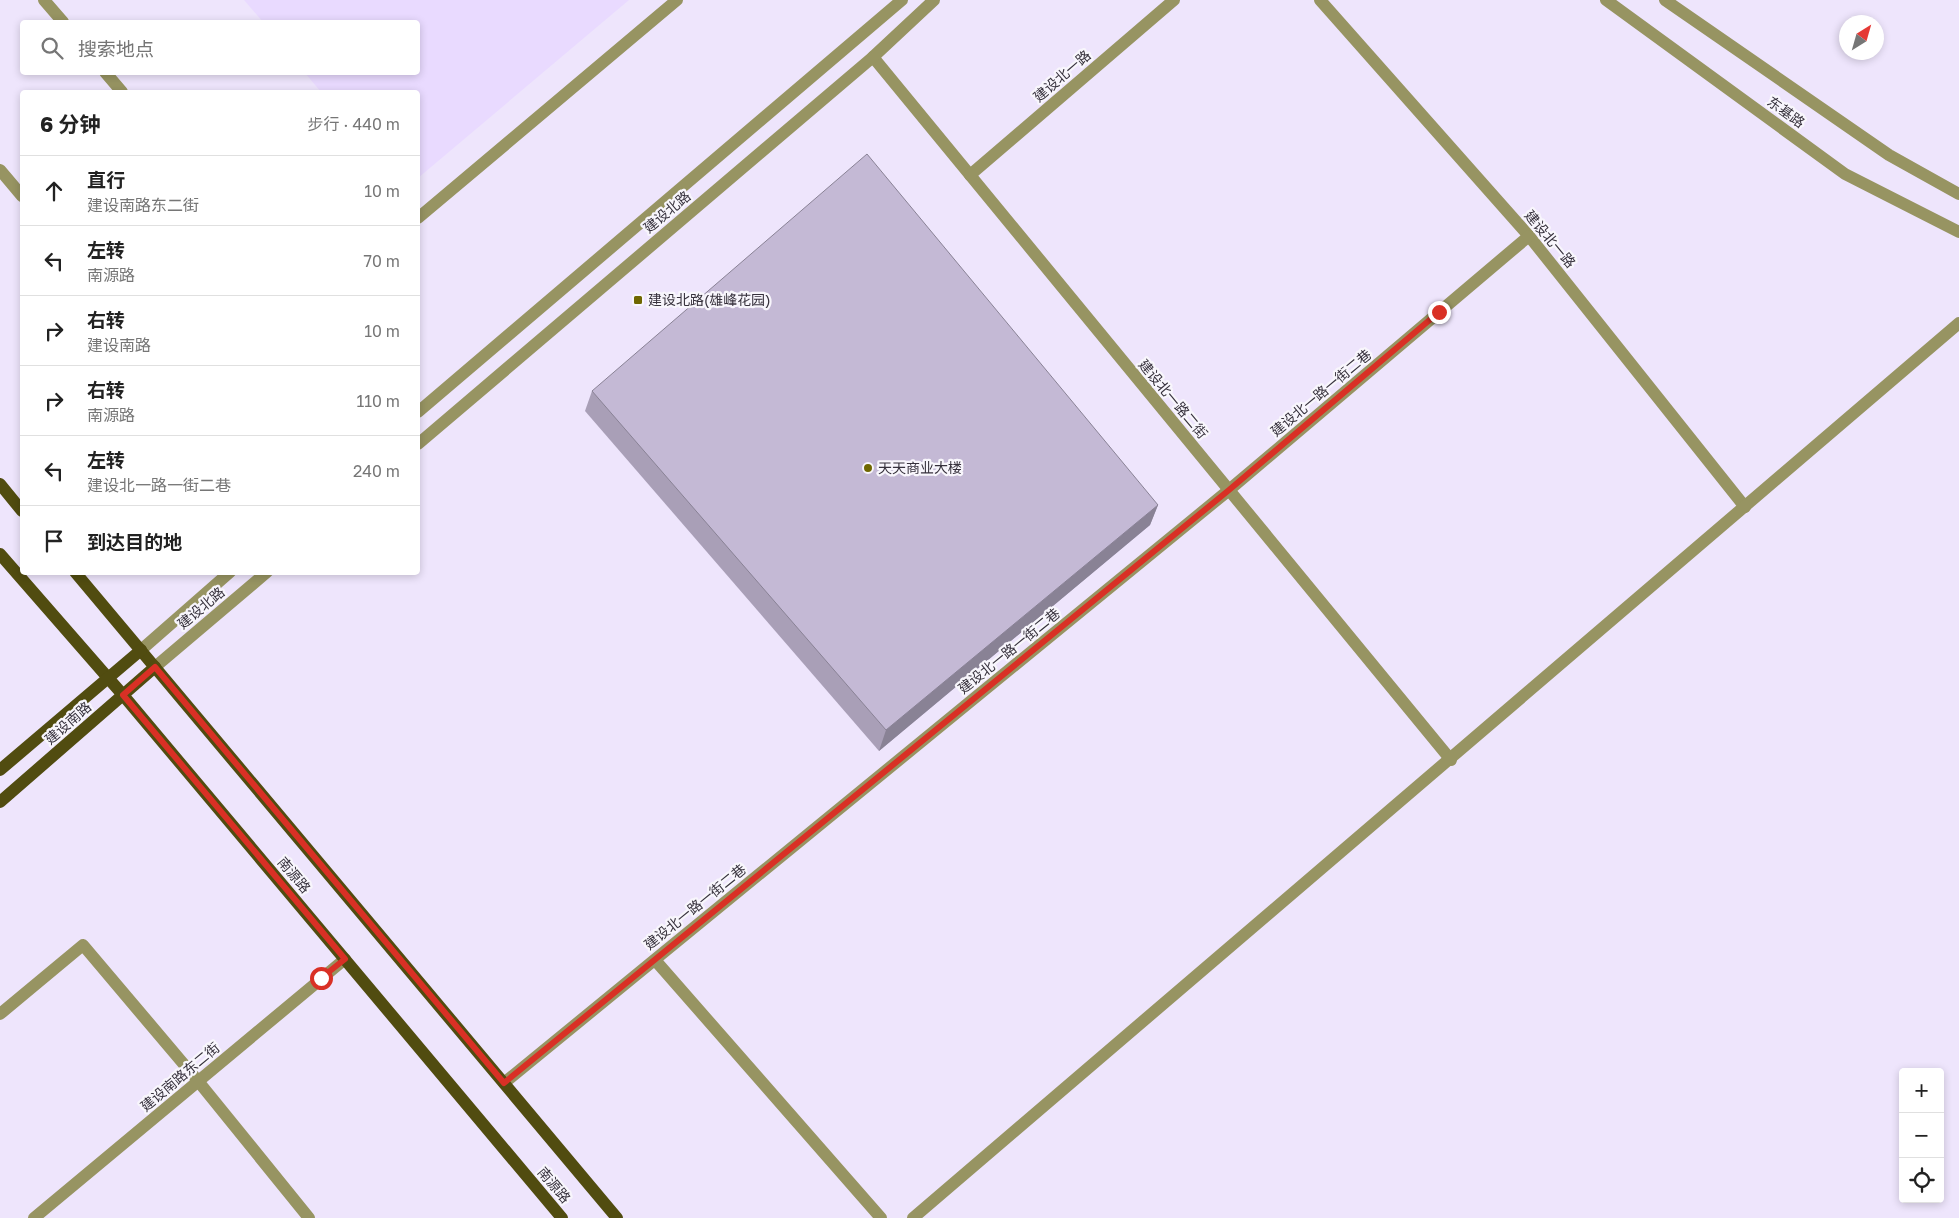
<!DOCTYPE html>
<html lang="zh">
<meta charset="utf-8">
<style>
:root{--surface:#fff;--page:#f2f2f2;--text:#222;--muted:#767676;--line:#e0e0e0}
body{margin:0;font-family:"Golos Text","Noto Sans SC",sans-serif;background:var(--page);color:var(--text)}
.controls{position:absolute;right:15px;bottom:15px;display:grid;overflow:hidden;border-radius:5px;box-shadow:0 2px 8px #0003}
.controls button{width:45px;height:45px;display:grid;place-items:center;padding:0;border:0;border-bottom:1px solid var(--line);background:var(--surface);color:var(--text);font:25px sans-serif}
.compass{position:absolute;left:1839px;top:15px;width:45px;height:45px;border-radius:50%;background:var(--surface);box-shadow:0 2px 8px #0003;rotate:37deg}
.stop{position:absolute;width:15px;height:15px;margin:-11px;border:4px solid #d93025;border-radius:50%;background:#fff}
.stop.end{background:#d93025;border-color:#fff;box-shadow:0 1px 5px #0008}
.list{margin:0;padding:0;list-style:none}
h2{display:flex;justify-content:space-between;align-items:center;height:65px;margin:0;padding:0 20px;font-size:21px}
h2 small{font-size:16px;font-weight:400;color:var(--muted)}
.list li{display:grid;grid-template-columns:32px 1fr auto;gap:15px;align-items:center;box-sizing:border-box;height:70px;padding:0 20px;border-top:1px solid var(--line)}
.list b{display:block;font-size:19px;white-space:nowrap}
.list p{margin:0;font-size:16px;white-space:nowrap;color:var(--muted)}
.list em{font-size:16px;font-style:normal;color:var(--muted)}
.icon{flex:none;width:28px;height:28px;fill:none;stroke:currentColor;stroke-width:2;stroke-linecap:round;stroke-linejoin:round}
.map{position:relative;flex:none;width:1959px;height:1218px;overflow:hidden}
.search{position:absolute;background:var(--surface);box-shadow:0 2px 8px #0003;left:20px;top:20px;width:400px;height:55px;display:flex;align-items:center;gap:12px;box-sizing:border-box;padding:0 18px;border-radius:5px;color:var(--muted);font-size:19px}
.panel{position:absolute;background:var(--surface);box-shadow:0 2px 8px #0003;left:20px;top:90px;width:400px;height:485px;border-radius:5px}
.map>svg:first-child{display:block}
.built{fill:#e9daff}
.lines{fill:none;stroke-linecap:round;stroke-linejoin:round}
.minor{stroke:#979462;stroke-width:12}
.major{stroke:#514c10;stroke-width:12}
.wall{fill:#a99fb7}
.shaded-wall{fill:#898295}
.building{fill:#c4b9d5;stroke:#898295}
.route{stroke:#d93025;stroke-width:6}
.poi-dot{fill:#6f6700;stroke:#f8f6fc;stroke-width:2}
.labels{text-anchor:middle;stroke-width:4.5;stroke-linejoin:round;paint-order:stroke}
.street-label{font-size:14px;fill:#36313c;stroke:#f8f6fc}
.poi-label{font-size:14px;fill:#36313c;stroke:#f8f6fc;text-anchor:start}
</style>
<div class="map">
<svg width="1959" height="1218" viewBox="0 0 1959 1218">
<rect width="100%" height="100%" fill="#eee5fc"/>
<!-- built -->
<polygon class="built" points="244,0 629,0 418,178 418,92 321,92 305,73 418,72 418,22 263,22"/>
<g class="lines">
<!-- minor -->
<g class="minor">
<polyline points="44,0 63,22"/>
<polyline points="1320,0 1529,236 1745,507"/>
<polyline points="1606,0 1845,174 1959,232"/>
<polyline points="1665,0 1889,155 1959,194"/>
<polyline points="873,57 1451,760"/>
<polyline points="105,72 122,92"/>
<polyline points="0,170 22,196"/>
<polyline points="970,175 1174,0"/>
<polyline points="418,218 677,0"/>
<polyline points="418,412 902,0"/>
<polyline points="418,444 873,57 934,0"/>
<polyline points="141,650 230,572"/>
<polyline points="155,667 267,572"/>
<polyline points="655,960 881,1218"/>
<polyline points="0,1014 83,945 198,1081 309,1218"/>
<polyline points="504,1083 1229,490 1529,236"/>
<polyline points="34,1218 345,959"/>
<polyline points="913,1218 1959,323"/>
</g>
<!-- major -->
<g class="major">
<polyline points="0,484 22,511"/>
<polyline points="0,554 123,695 562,1218"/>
<polyline points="75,572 617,1218"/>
<polyline points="0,770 141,650"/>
<polyline points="0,802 155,667"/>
</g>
</g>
<!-- wall -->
<polygon class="wall" points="592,391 1158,505 1150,525 879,751 585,411"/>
<!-- shaded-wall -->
<polygon class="shaded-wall" points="1158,505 1150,525 879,751 886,730"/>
<!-- building -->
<polygon class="building" points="867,154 1158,505 886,730 592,391"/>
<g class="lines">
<!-- route -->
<polyline class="route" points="321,978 345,959 123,695 155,667 504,1083 1229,490 1439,312"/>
</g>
<!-- markers -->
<g class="poi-dot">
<rect x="633" y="295" width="10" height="10" rx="2.5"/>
<circle cx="868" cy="468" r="5"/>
</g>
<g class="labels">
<!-- street labels -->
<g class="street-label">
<text transform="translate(1062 76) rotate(-41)" y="5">建设北一路</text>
<text transform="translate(1786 112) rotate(36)" y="5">东基路</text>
<text transform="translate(667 212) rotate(-40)" y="5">建设北路</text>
<text transform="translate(1550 239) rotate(50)" y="5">建设北一路</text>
<text transform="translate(1321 393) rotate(-40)" y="5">建设北一路一街二巷</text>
<text transform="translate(1173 399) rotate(50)" y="5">建设北一路二街</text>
<text transform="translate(201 608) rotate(-40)" y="5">建设北路</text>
<text transform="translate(1009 651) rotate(-39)" y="5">建设北一路一街二巷</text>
<text transform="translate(68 723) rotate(-41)" y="5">建设南路</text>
<text transform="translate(294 875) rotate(50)" y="5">南源路</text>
<text transform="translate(695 907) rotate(-39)" y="5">建设北一路一街二巷</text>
<text transform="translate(180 1077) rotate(-40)" y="5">建设南路东二街</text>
<text transform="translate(554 1185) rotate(50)" y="5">南源路</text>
</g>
<!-- poi labels -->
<g class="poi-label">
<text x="648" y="305">建设北路(雄峰花园)</text>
<text x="878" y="473">天天商业大楼</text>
</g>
</g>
</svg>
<div class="controls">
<button>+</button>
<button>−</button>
<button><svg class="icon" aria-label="locate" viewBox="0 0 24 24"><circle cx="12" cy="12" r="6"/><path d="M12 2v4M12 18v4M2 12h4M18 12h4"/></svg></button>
</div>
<svg class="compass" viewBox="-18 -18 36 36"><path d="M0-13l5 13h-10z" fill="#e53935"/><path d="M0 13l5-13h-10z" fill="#767676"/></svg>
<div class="stop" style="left:321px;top:978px"></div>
<div class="stop end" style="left:1439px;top:312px"></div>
<div class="search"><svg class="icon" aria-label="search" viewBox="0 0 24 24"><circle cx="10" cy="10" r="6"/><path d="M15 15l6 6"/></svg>搜索地点</div>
<section class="panel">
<h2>6 分钟<small>步行 · 440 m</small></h2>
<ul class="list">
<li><svg class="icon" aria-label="ahead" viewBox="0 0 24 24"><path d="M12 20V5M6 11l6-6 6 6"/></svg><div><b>直行</b><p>建设南路东二街</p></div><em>10 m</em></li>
<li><svg class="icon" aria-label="left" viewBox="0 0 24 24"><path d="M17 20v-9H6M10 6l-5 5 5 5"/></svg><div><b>左转</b><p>南源路</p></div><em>70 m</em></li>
<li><svg class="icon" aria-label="right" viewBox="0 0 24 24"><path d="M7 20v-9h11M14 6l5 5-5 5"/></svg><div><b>右转</b><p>建设南路</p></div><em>10 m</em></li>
<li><svg class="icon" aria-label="right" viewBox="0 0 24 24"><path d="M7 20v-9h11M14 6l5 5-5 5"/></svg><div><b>右转</b><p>南源路</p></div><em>110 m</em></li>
<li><svg class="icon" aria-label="left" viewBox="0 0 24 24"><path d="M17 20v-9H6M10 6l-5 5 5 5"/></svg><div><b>左转</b><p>建设北一路一街二巷</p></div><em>240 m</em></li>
<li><svg class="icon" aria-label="arrive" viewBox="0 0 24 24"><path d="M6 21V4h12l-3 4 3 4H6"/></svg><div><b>到达目的地</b></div></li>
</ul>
</section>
</div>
